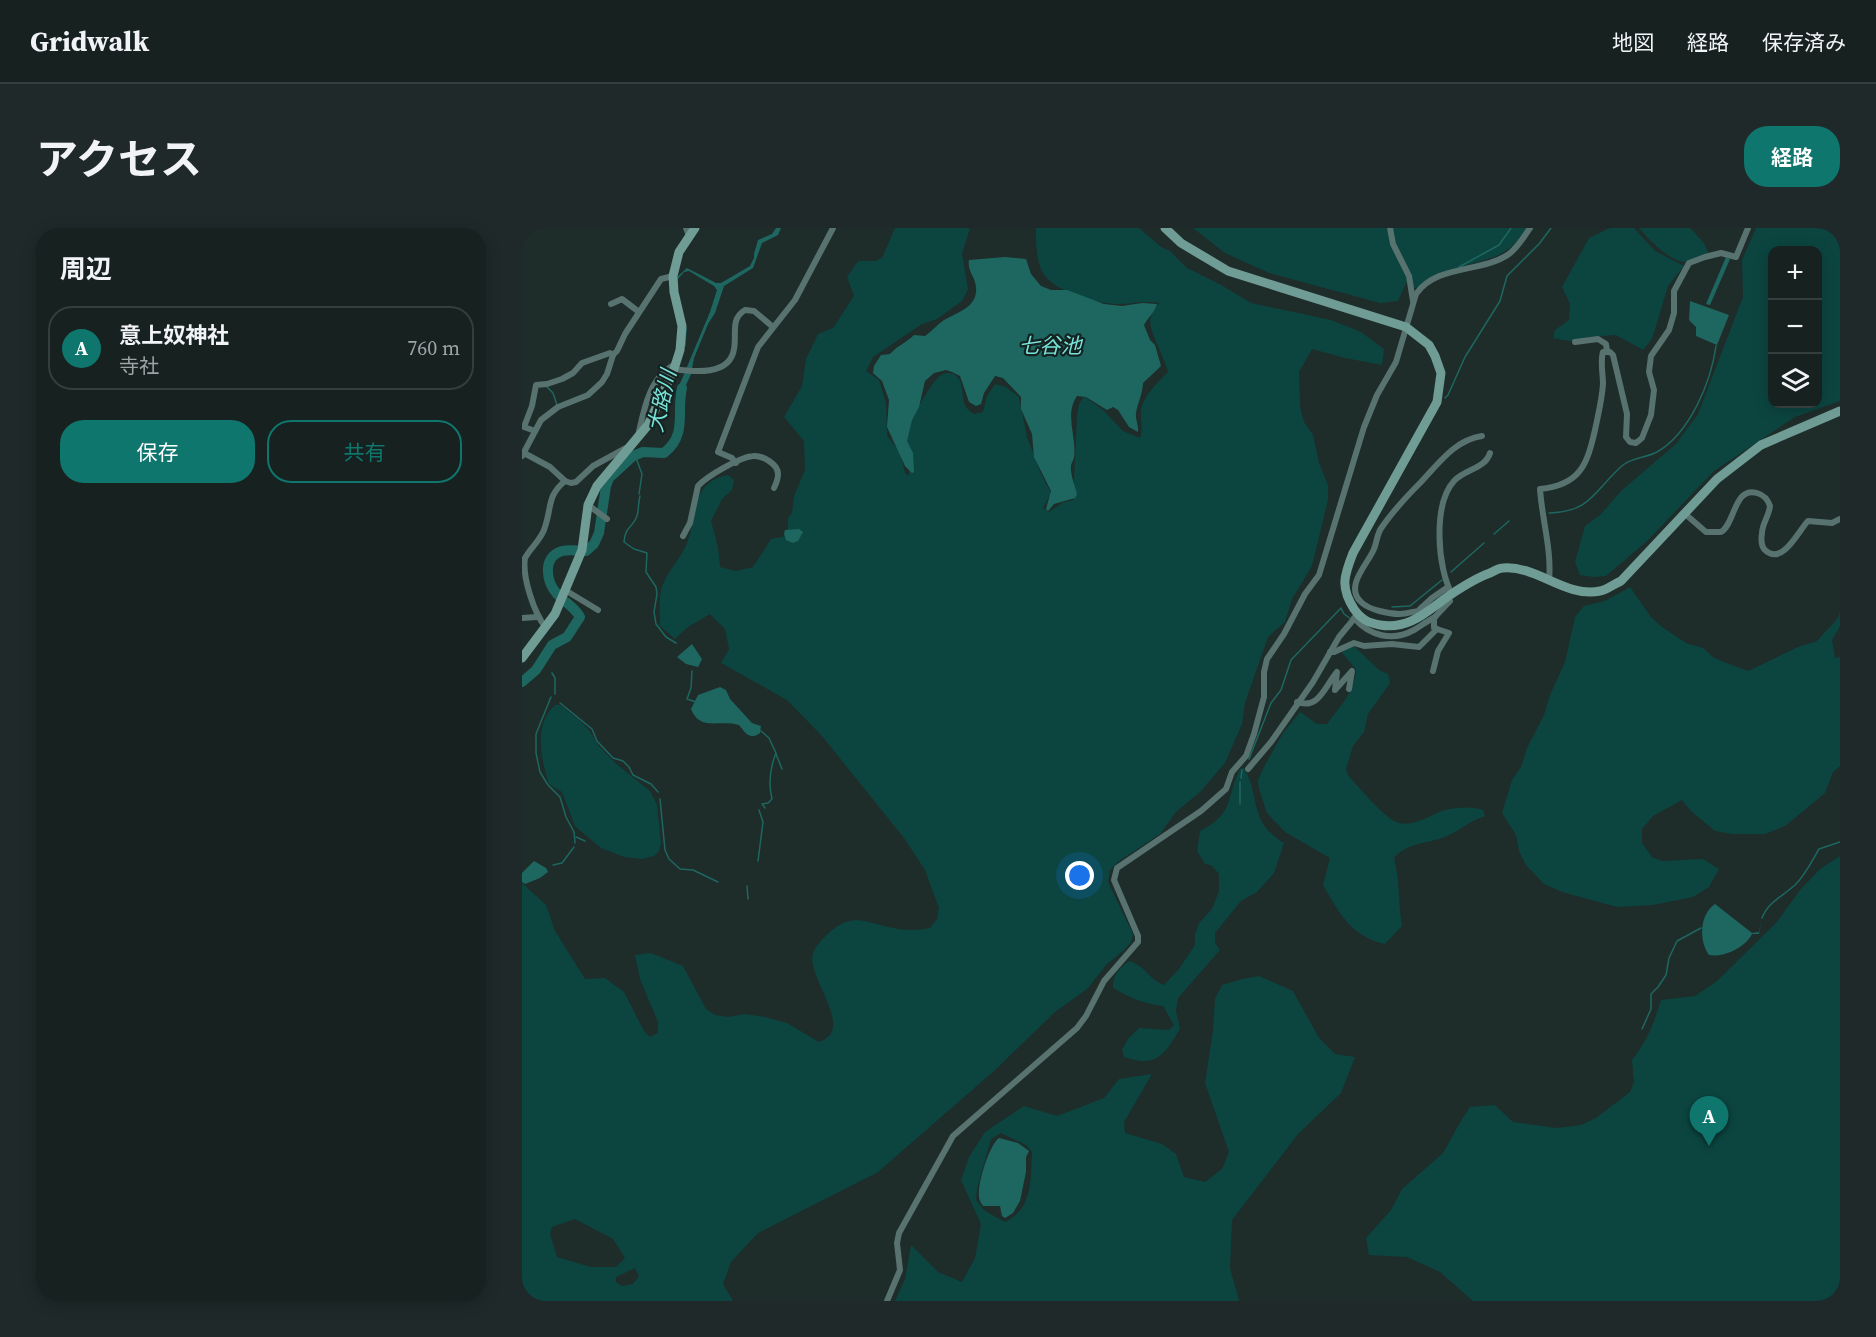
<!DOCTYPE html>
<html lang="ja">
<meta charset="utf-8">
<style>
:root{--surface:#162120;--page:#1f2929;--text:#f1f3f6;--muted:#9ea3a5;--line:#353e3e;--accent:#0f766e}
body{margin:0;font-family:"Source Serif 4","Noto Sans JP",serif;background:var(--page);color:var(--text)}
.controls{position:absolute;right:18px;top:18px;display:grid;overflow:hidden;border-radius:12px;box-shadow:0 3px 15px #0003}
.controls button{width:54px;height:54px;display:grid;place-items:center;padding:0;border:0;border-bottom:2px solid var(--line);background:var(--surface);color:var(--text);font:30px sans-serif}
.you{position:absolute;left:558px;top:648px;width:21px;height:21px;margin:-15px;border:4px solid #fff;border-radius:50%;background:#1a73e8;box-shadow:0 0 0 9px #1a73e833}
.badge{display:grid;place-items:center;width:39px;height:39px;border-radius:50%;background:var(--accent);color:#fff;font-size:20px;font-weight:700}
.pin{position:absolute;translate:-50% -50px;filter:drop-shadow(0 2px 3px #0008)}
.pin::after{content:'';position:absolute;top:32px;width:21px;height:18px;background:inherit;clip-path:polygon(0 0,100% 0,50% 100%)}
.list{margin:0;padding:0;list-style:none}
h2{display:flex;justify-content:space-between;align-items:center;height:78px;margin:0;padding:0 24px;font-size:26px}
h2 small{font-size:20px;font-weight:400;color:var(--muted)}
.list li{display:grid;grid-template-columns:39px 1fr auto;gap:18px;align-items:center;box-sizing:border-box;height:84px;margin:0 12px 12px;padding:0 12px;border:2px solid var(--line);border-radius:24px}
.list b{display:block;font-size:22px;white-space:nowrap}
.list p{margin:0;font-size:20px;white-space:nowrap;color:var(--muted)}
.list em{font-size:20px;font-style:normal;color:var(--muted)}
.actions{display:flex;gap:12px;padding:18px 24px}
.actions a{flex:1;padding:14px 0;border:2px solid var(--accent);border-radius:24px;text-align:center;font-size:21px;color:var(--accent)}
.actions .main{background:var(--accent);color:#fff}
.icon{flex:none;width:33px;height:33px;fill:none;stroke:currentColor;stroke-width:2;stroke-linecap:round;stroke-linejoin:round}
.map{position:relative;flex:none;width:1318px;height:1073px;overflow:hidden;border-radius:24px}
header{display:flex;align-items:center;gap:36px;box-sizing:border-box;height:84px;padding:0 30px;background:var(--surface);border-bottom:2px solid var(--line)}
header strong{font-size:28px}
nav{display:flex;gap:33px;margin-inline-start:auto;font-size:21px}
.intro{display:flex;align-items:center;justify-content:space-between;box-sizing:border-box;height:144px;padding:0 36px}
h1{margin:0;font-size:42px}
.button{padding:15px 27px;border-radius:24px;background:var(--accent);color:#fff;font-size:21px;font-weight:700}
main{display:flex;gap:36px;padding:0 36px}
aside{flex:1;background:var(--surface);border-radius:24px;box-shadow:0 3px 15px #0003}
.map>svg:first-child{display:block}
.green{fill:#0c4540;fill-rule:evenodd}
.water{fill:#1e6761}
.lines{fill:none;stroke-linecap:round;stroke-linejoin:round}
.stream{stroke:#1e6761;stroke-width:1.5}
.river{stroke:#1e6761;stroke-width:10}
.street{stroke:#57726f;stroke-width:6}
.secondary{stroke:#709c96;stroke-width:9}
.labels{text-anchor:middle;stroke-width:4.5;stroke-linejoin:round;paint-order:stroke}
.water-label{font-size:21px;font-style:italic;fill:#78e3d8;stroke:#142221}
</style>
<header>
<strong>Gridwalk</strong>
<nav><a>地図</a><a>経路</a><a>保存済み</a></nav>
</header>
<div class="intro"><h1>アクセス</h1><a class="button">経路</a></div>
<main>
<aside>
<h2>周辺<small></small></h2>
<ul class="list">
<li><span class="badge">A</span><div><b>意上奴神社</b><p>寺社</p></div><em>760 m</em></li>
</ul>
<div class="actions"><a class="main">保存</a><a>共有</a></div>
</aside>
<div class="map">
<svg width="1318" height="1073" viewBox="0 0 1318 1073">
<rect width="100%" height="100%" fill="#1e2c2a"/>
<!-- green -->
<g class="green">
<path d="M 373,0 L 448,0 L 440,26 L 446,61 L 440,73 L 415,91 L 400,96 L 351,129 L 344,143 L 357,152 L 364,175 L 365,208 L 378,224 L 383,245 L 386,248 C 391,233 380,219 384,203 C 387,195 411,151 418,148 C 421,145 427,144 431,146 C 444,152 438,169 444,179 C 446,182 449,184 452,186 L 461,184 L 465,168 L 473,156 L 484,159 L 497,169 L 505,209 L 519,246 L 529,265 L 521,280 L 527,284 L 540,275 L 551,272 L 555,188 L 557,176 L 562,168 L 581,182 L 601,203 L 618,210 C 621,201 619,195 619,185 C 619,170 636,154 646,144 C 643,129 624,100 629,88 C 630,84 634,79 637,75 C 622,72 610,76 596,76 C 577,76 531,63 521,45 C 514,33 514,14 514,0 L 617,0 L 639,19 L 648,23 L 665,40 L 701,58 L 729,75 L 809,92 L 839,104 L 862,121 L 860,137 L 823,130 L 790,121 L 777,144 L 778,179 L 782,194 L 791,207 L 797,235 L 806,257 L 806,272 L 790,338 L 770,371 L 763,394 L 746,409 L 723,475 L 720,496 L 703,535 L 678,564 L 654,584 L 638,606 L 597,633 L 588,642 L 586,654 L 611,706 L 609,714 L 602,722 L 585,736 L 565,761 L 533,784 L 472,843 L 356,944 L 236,1005 L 209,1034 L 201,1056 L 211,1073 L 0,1073 L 0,655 L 24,677 L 33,703 L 63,751 L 83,750 L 102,764 L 122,803 L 128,809 L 136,805 L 136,794 L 118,751 L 113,727 L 129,725 L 161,738 L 184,781 L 193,787 L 206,789 L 222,786 L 243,789 L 265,795 L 297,814 C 338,800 275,742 294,719 C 332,672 344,701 390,702 C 396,702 402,701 408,700 L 415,691 L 417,680 L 403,642 L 382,610 L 300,508 L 265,472 L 199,435 L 207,421 L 203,401 L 188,386 L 166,399 L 153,411 L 138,398 C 138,384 136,369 141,356 C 147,341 161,328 166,312 C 176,284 169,254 206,247 L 212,252 L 210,262 L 200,271 L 189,293 L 196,319 L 198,339 L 214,343 L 231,339 L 249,311 L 264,308 L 266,303 L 266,290 L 270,285 L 272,268 L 283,242 L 282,213 L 262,189 L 280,158 L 284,131 L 296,106 L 311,100 L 332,68 L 325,49 L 336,33 L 353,33 L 360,30 ZM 53,991 L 91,1011 L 103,1030 L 94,1039 L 69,1039 L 35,1029 L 28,1006 L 30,999 ZM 113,1040 L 117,1048 L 111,1056 L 100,1058 L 94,1054 L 94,1049 Z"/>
<polygon points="671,0 866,0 886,51 876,73 858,75 747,45 703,25"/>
<path d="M 869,0 L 1005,0 C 983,33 967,29 932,41 C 919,45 907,54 894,60 L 892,60 L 873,18 Z"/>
<polygon points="1088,0 1112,0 1133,23 1162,38 1146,58 1130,111 1121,122 1094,107 1066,109 1048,113 1031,110 1033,102 1047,92 1048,76 1040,59 1067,10"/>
<path d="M 1117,0 L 1168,0 L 1182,15 L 1187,26 C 1181,29 1171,34 1164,34 C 1148,34 1126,11 1117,0 Z"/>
<path d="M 1234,0 L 1318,0 L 1318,173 L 1273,189 L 1192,243 L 1125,313 L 1084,348 L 1071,349 L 1058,347 L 1053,334 L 1063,298 L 1078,287 L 1100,262 L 1154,216 L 1176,186 L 1221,69 L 1220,32 ZM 1250,22 L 1296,22 L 1296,176 L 1250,176 Z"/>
<polygon points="1108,359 1129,389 1140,399 1164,415 1181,420 1192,430 1226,443 1276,419 1295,413 1316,390 1318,383 1318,398 1310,412 1313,430 1318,429 1318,538 1311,544 1303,565 1263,598 1243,606 1210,606 1193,603 1169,583 1160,572 1131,588 1120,601 1120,615 1130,629 1140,633 1181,631 1197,641 1187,659 1171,669 1131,677 1095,679 1040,664 1022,656 1004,637 997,623 994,607 980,585 990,552 999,539 1005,520 1022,487 1028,467 1043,434 1053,389 1062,378 1083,373"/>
<path d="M 832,418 L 857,442 L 866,446 L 868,455 L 846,486 L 842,504 L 831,518 L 824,541 L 826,547 C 835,558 861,587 872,593 C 888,601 905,589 920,583 C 932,579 949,578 961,582 L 963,588 C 947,593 935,605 920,610 C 902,616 885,615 872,630 C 878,653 876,675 880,698 L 863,716 C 830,709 817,685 801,657 L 808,630 L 763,604 L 745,585 L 737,561 L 736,552 L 743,537 L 761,505 L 778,484 L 795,496 L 805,496 C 818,478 833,464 834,441 L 820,425 L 823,421 Z"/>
<path d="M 33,477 L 38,477 L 57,492 L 67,502 L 76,517 L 93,535 L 128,563 L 135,577 L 139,615 L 137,623 L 132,628 L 120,631 L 102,629 L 79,620 L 53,598 L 40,564 L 27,556 C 19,531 11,497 33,477 Z"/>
<path d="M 722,540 C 739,569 726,594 762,615 L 752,645 L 735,664 L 719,673 L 693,705 L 693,715 L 698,722 L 656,770 L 654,783 L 658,801 C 642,827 635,840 602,829 L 600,822 L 606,811 L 617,800 L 647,802 L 652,797 L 641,778 C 622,776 608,770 591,760 C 590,747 597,741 607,733 C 624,738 625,750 642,757 L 657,741 L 673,717 L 673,707 L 677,695 L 690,681 L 697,663 L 697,646 L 689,637 L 683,636 L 675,623 L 678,603 C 713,585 703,572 718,541 Z"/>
<path d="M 1318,628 L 1318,1073 L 951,1073 L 918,1044 L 885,1029 L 847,1027 L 844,1010 L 869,982 L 880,961 L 921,925 L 940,891 L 948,879 L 973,877 L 991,894 L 1035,900 L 1059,897 L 1074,890 L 1108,864 L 1112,854 L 1110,832 C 1125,813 1132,795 1139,772 L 1173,768 L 1195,753 L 1255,694 L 1278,662 L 1298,641 Z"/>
<path d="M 737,748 L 771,763 L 797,810 L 813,826 L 833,829 L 819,865 L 776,906 L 710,992 L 708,1040 L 717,1073 L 373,1073 L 383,1051 L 389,1017 L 416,1044 L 440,1054 L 453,1030 L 459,996 L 439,952 L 447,929 L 463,904 L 502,878 L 535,888 L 582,870 L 597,851 L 630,846 L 602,894 L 603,905 L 640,916 L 654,926 L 662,949 L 683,954 L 700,941 L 707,924 L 683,855 L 691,802 L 693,771 L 700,757 L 720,751 ZM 479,905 L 504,917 L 510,924 C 509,950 511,981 483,994 L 463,983 L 454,972 L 455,961 L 469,911 Z"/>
</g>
<!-- water -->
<g class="water">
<polygon points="254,0 259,0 256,7 240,15 231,40 202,58 193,85 186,96 172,130 169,146 160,166 160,172 156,174 157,158 188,84 195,62 192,58 167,43 162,44 156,51 155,49 165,40 194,55 199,55 228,38 232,30 232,26 236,12 250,6"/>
<path d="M 483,29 L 504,31 L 509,46 L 519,58 L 529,62 L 545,62 L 582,76 L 600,78 L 620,75 L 635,76 C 634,82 626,90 622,97 L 628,112 L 633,117 L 639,138 L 621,155 C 620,169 616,173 614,185 C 613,191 617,198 616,204 L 607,199 L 596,182 L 591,179 L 585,182 L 564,169 L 555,168 C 542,187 555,208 552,229 C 552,232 549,235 549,238 C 548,246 553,258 555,266 L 553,270 L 532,276 L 526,283 L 524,281 L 529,263 L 512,229 L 510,206 L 499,181 L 499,169 L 481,150 L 473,148 L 462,165 L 459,176 L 454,178 L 447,174 L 438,148 L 430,144 L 424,142 L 412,145 L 403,153 L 397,179 L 390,192 L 385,213 L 391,225 L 392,244 L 390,245 L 383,238 L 365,199 L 367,172 L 360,153 L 351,145 L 352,138 L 359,127 L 368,126 C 376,117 384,115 392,107 L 403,108 C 410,103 416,96 422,92 C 436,84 456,79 454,59 C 453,48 445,43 447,32 Z"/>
<polygon points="1204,29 1208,31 1188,77 1184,76"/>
<polygon points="1168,73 1207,87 1195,117 1174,108 1174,99 1167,92"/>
<polygon points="277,301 281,304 276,313 271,315 264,312 262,306 263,302"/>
<polygon points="170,416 180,431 176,439 164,436 155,429"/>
<path d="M 198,459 L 204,462 L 208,471 L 230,495 L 239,498 L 238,505 C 227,513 223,504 217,497 C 198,491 178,504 169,481 L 176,467 Z"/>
<polygon points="12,633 24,640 26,644 18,650 3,656 0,654 0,645"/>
<path d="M 1193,676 L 1230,705 L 1237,704 L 1240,689 L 1237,706 L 1230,706 C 1224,719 1202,730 1187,727 C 1177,713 1177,687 1193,676 Z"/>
<path d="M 477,910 L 496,915 L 507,923 L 504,929 L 504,944 L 498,973 L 491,985 L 483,990 L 480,988 L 478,978 L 461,978 C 459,975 457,972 457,969 C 455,957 467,917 477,910 Z"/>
</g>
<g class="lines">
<!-- stream -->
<g class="stream">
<polyline points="937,39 977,17 989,0"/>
<polyline points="163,118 164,100"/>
<polyline points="25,159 31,165 35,177"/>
<polyline points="923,170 926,167 943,129 978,73 985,48 1017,16 1029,0"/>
<polyline points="131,197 135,189"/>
<polyline points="114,230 120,246 117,266"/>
<path d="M 118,268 C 116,275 117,281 115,288 C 111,300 103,298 102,314 L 112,321 L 125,325 L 124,344 L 134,359 L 135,366 L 132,384 L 134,396 L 144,409 L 154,415"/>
<path d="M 1027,285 C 1070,284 1073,261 1101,237 C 1111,229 1124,230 1135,224 C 1168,205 1189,154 1194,118"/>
<polyline points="972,306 987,293"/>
<polyline points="929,344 962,315"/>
<polyline points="870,379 888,378 920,352"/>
<polyline points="170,443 169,460 165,471 174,474"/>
<polyline points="30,445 33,450 33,466"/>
<polyline points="29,469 14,506 14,525 18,544 26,557 38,569 44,589 52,604 53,615"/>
<polyline points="38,475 70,501 75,513 91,530 101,533 107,539 111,547 129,556 136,564"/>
<path d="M 239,503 L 247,510 L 254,525 C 248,540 246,555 250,571 L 246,575 L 240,576 L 243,580"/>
<polyline points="254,526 260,541"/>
<polyline points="727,531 749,475 759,462 769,432 819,380 822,386 829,391"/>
<polyline points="719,550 720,542"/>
<polyline points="138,571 143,622 147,631 158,641 171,642 196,654"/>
<polyline points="718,576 718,554"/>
<polyline points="54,609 63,613"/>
<polyline points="236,633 241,594 237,582"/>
<polyline points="31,637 40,635 52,619"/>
<polyline points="225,658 226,671"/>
<path d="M 1240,690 C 1246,674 1261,668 1273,657 C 1283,647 1290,633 1297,621 L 1318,614"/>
<polyline points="1120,801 1129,781 1129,766 1136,759 1144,747 1147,730 1155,713 1179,700"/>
</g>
<!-- river -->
<path class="river" d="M 0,454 L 14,442 L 30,417 L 45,409 L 58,389 C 52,378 43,375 35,366 C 24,353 20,329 40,323 C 48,321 56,323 64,323 L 72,316 L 77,305 L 84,258 L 87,250 L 111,228 L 121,224 L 142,225 C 166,206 154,184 160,160"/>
<!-- street -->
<g class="street">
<polyline points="164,0 167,8"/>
<polyline points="868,0 871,16 887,48 891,73"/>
<polyline points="89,76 100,71 117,84"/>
<polyline points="1053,114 1076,111 1084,116 1085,123"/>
<path d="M 152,141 C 172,144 208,148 212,121 C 215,106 208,91 223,82 L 232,83 L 251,99"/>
<polyline points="13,203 2,199 10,178 14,157 25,156 40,151 51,145 60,135 88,125 91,127"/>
<path d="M 116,208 C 122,181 127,149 154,136"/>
<polyline points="2,225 28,239 43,253 49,255 54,254 71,238 104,220"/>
<polyline points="0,228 19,192 36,179 66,167 80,154 85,146 91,127 95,123 103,106 139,51 151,48"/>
<polyline points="214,235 210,230 196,224 236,119 273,72 311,0"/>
<polyline points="66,277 85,291"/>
<path d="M 1162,285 L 1184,304 L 1199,304 C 1213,296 1212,258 1235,265 C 1242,267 1246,272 1248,278 C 1247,288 1240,296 1240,305 C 1239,311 1239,319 1244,323 C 1261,337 1277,302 1286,293 L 1310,295 L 1318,291"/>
<path d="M 161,308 L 168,295 L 176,258 C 185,248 218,229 231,228 C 240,227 256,236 256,246 C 256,251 254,256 252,260"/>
<path d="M 1027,353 C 1030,322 1020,292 1018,261 C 1058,257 1065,237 1073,202 C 1076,187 1080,172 1081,156 C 1081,146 1078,133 1081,124 L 1088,124 L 1091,127 L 1105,186 L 1104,209 L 1108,214 L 1114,215 L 1120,210 L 1129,187 L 1132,162 L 1127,144 L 1129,128 L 1147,102 L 1152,85 L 1152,63 L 1160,48 L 1167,35 L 1183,29 L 1199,25 L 1214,29 L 1226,0"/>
<polyline points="43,362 76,382"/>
<path d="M 930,366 C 915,340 911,276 932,253 C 943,241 963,241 968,225"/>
<polyline points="898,381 910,370 926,359"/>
<path d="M 905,383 C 895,381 888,386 878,386 C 867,386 847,382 839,374 C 822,358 846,336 852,321 C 855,314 855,305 860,299 C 871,283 885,268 899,254 C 917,235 933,212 960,208"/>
<polyline points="0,390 15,389"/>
<path d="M 832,390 C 848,408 870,414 892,402 C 899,398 905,393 913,389"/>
<path d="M 24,400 C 12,385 0,349 3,330 C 9,319 20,311 23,299 C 30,278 25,268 43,253"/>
<polyline points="808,424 812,424 832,415 842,418 870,416 897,419 915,401"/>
<polyline points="911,443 916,423 927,405 912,400 912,390 928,373"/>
<path d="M 775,474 C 797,482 803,458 815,444 L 813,462 L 830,443 L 827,461"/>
<polyline points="726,541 749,514 791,454 817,409 836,386"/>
<path d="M 365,1073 L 378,1042 L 375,1015 L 377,1005 L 431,908 L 555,800 L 564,788 L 582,753 L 616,714 L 616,708 L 592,652 L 595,640 L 679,583 L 704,561 L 710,544 L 724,528 L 732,506 L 742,469 L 742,444 L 745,431 L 762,406 L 783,366 L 797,347 L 842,199 L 855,167 L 874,134 L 894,66 C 915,36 960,45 987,26 C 996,19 1002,9 1008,0"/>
</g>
<!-- secondary -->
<g class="secondary">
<path d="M 643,0 L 659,15 L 706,43 L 884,99 L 907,117 L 913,128 L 919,145 L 915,174 L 831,325 C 822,348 818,359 832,381 C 839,391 846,395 858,397 C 888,402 905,383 928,367 C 940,359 954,350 968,345 C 972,343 977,340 981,340 C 1015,337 1043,370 1078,363 C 1085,362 1092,356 1099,353 L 1195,251 L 1239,217 L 1318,183"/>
<polyline points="0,430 33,386 60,322 66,277 75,258 126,197 152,141 158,122 160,98 152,64 151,48 157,24 173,0"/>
</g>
</g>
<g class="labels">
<!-- water labels -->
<g class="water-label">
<text x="528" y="125">七谷池</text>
<text transform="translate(140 173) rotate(-77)" y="7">大路川</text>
</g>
</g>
</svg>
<div class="controls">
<button>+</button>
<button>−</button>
<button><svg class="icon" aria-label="layers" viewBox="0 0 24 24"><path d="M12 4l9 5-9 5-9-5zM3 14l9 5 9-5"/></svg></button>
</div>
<div class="you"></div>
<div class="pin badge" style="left:1187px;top:918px">A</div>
</div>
</main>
